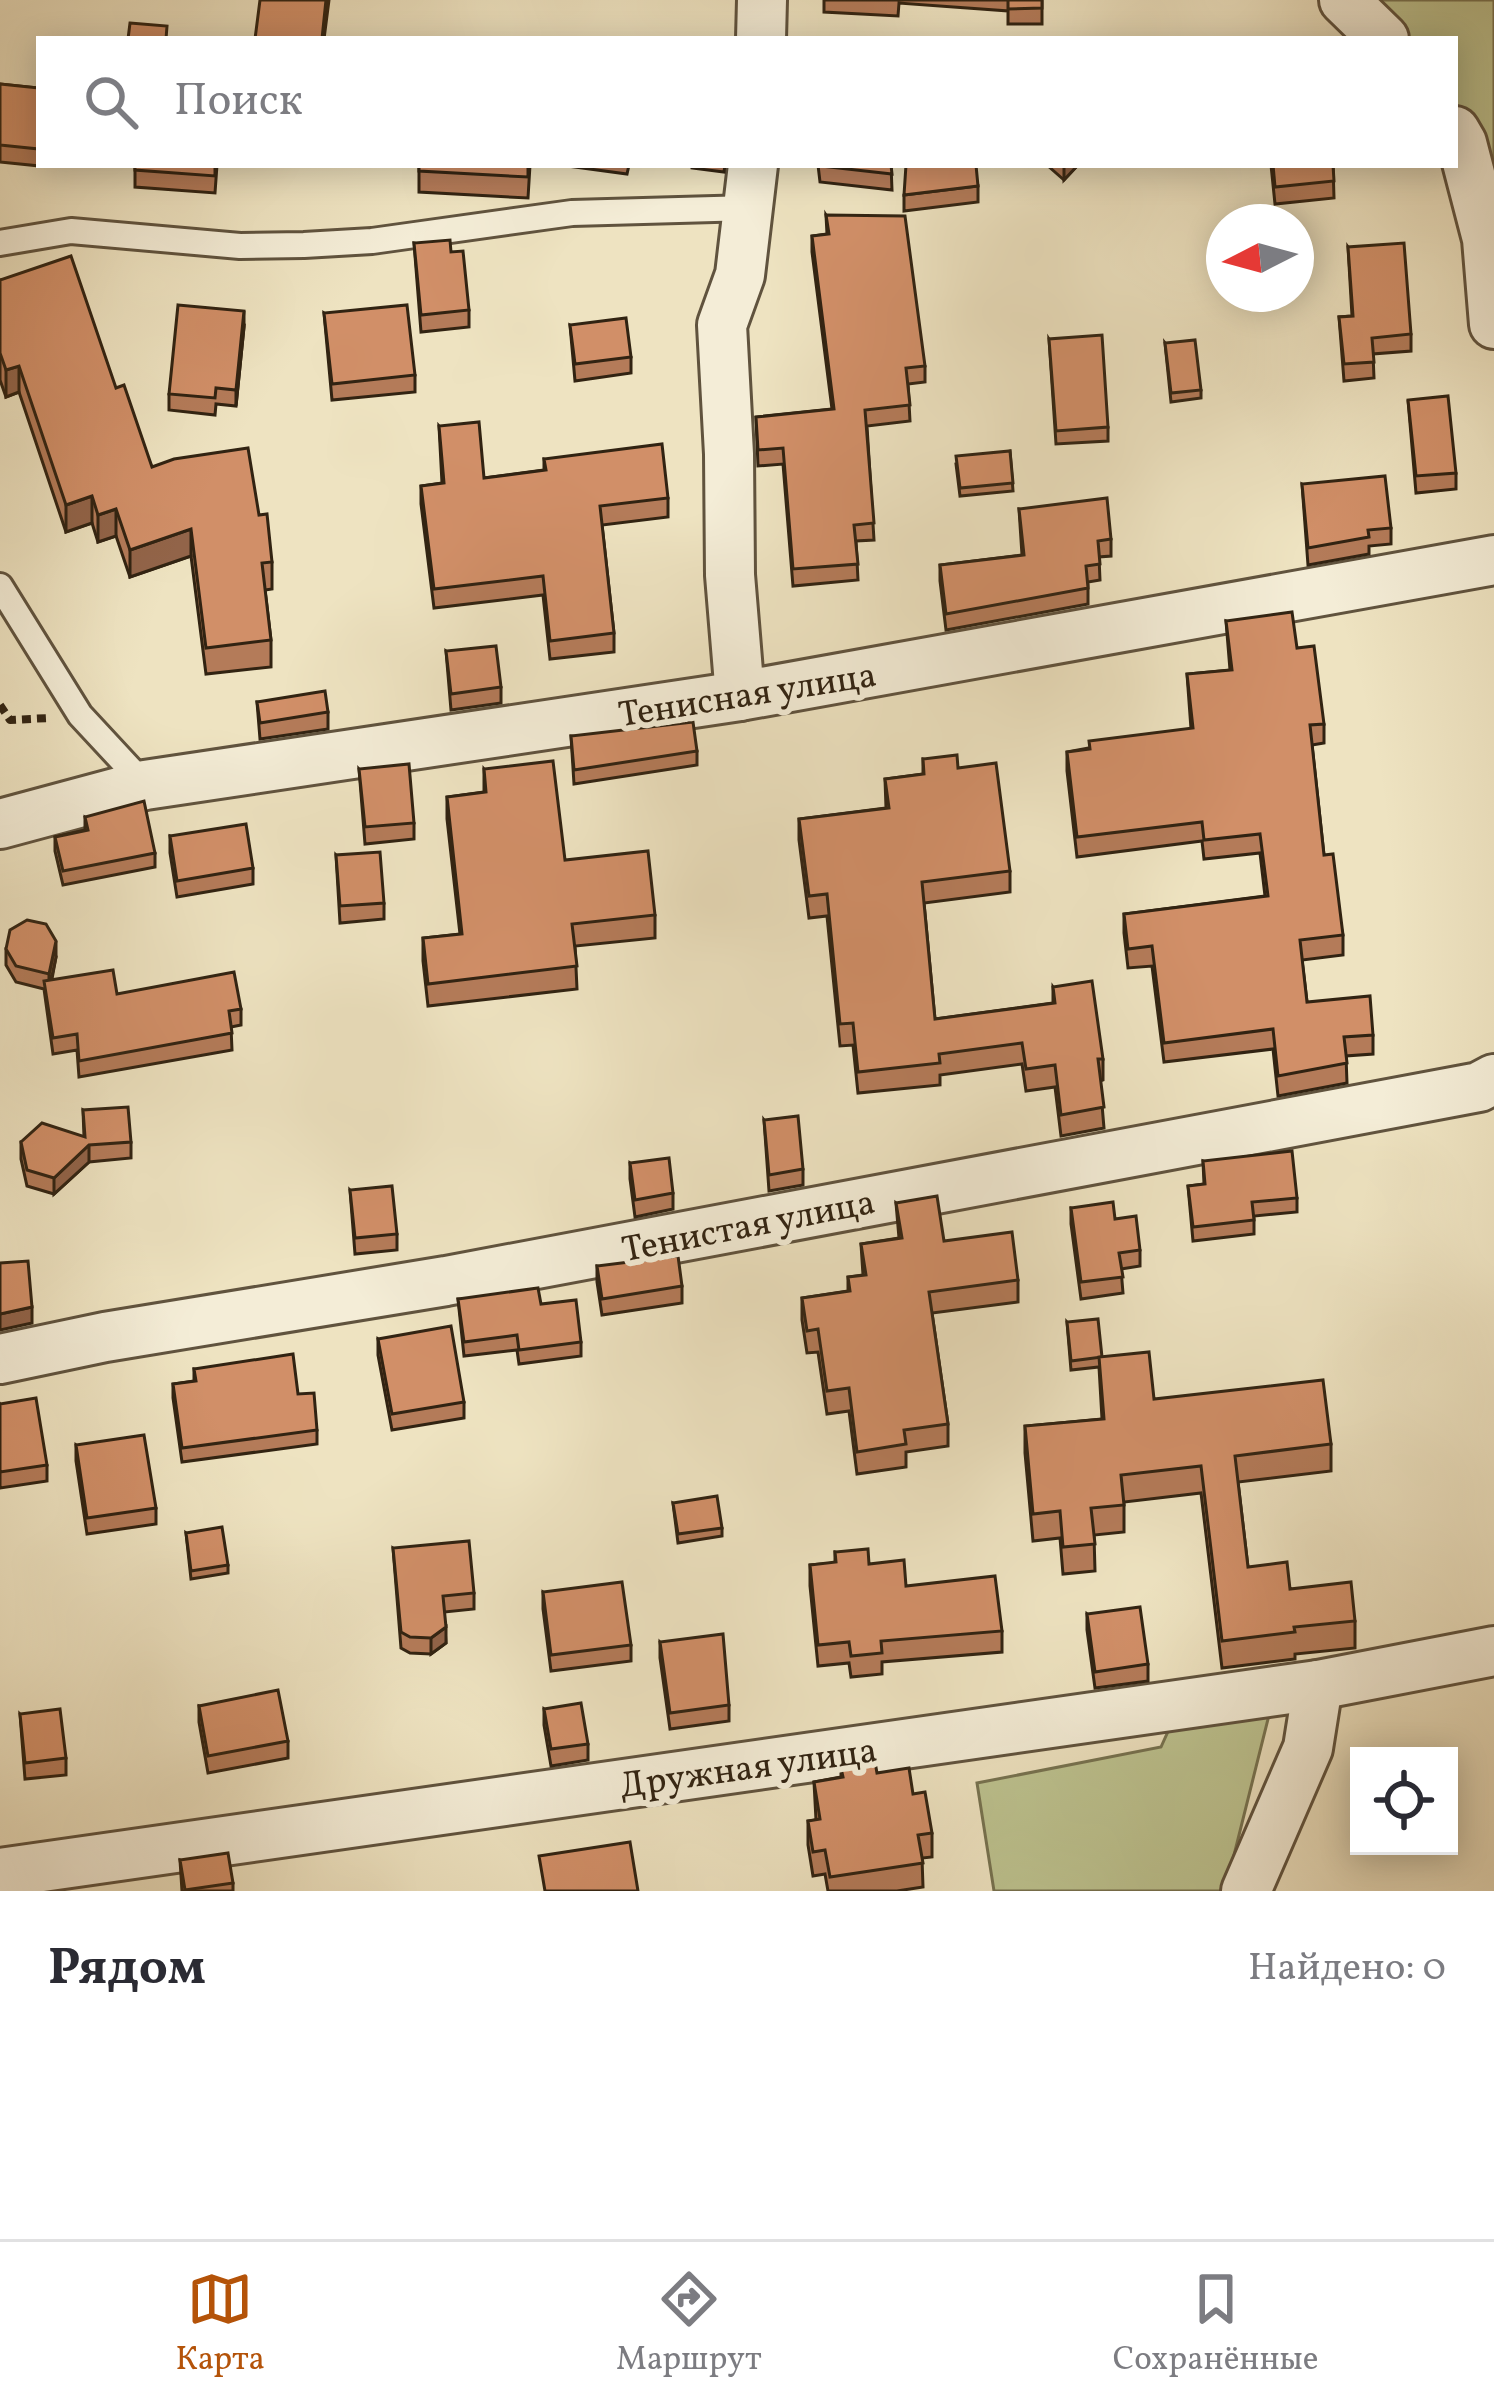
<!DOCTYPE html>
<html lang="ru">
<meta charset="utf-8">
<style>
:root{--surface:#fff;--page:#f7f7f7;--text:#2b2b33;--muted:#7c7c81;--line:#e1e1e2;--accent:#b45309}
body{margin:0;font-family:Vollkorn,serif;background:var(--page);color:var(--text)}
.controls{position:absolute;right:36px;bottom:36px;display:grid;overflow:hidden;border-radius:0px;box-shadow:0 6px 30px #0003}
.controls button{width:108px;height:108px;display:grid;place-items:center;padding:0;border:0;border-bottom:3px solid var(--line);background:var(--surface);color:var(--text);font:60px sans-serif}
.compass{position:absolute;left:1206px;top:204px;width:108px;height:108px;border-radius:50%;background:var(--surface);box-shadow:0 6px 30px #0003;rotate:264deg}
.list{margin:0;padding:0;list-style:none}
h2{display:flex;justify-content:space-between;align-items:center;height:156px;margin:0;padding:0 48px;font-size:51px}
h2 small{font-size:39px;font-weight:400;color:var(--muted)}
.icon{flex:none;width:66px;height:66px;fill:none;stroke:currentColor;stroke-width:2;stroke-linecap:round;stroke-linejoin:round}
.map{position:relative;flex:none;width:1494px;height:1891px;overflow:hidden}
.search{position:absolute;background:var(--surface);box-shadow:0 6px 30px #0003;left:36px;right:36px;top:36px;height:132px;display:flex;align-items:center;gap:30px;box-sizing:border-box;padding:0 42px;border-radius:0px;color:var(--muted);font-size:45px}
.sheet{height:348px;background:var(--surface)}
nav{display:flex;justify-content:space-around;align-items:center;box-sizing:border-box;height:168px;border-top:3px solid var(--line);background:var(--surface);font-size:33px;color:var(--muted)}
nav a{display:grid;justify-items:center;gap:6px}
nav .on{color:var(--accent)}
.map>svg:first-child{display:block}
.green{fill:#bdc390;stroke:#777351;stroke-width:3}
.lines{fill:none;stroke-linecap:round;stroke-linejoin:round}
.service-casing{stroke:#60533e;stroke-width:30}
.minor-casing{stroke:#60533e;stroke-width:54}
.path{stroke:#312312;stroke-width:8;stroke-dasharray:9 6;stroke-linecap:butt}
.service{stroke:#f4edd7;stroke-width:24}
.minor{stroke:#f4edd7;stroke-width:48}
.wall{fill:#b47b59;stroke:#312312;stroke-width:3}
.shaded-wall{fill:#926449;stroke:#312312;stroke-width:3}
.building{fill:#d18f68;stroke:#312312;stroke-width:3}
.labels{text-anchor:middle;stroke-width:12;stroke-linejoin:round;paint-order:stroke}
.street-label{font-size:36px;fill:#312312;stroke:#f4edd7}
</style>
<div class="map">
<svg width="1494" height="1891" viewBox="0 0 1494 1891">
<rect width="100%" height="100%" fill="#eee3c1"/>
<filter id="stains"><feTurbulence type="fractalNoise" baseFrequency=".00167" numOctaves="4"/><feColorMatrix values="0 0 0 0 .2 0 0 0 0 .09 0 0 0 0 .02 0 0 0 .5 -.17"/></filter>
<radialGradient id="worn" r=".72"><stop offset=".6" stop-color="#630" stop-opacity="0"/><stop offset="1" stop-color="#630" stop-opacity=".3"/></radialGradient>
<!-- green -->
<g class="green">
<polygon points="1364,0 1494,0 1494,185 1455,104 1455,39 1407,39 1393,20"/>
<polygon points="1272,1703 1225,1891 994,1891 977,1783 1161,1747 1175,1716"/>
</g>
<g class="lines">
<defs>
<g id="service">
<polyline points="0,243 71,231 240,246 304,245 372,241 572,213 750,208"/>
<polyline points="0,586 80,715 145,785"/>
</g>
<g id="minor">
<polyline points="1344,0 1384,39"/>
<polyline points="761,39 762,0"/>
<polyline points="1455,131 1462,143 1487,239 1494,324"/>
<polyline points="740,696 730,575 729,454 722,325 740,275 753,165"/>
<polyline points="0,824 145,785 740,696 1494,560"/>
<polyline points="0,1359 105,1337 446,1281 1479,1087 1494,1079"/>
<polyline points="0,1873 1318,1685 1494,1651"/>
<polyline points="1246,1891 1308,1748 1318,1685"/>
</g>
</defs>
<!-- service casing -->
<use href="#service" class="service-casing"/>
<!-- minor casing -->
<use href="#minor" class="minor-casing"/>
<!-- path -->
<polyline class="path" points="0,705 10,720 49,718"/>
<!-- service -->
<use href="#service" class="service"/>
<!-- minor -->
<use href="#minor" class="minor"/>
</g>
<!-- wall -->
<g class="wall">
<polygon points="824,0 1042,0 1042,24 1008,24 1008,11 899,3 898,16 824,12"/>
<polygon points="0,84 39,88 40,166 0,162"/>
<polygon points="135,165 217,165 215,193 135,187"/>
<polygon points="419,165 530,165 528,198 419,192"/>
<polygon points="560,165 629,165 627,174"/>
<polygon points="692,165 725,165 724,172 692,168"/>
<polygon points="818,165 891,165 892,190 820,182"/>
<polygon points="1047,165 1078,165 1064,180"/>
<polygon points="1271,165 1333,165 1334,198 1275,204"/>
<polygon points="978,186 978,202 904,211 904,195"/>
<polygon points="826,215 925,366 925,382 908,384 910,421 867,426 874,540 856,541 858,580 793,586 783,464 758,466 756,417 832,409 812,252 812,236 827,234"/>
<polygon points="414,243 451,252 469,310 469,327 421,332"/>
<polygon points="1348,247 1411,334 1411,351 1373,354 1374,378 1344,381 1339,317 1352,316"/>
<polygon points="0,280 116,388 152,467 259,515 272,562 272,589 265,590 271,640 271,667 206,674 191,556 130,577 116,536 98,542 92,523 66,532 19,392 6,397 0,380"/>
<polygon points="324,313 415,375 415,392 332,400"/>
<polygon points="570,325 631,357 631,373 575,381"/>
<polygon points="244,327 236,406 216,404 215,415 169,410 169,394"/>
<polygon points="1049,339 1108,427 1108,441 1056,444"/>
<polygon points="1165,343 1201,390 1201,398 1171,402"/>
<polygon points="1408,400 1456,473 1456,489 1416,493"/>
<polygon points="439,426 484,478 544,470 544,459 668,498 668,517 602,525 614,633 614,652 550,659 543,595 434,608 421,504 421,486 442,483"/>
<polygon points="1010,451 1013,491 960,496 956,464"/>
<polygon points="1302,484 1391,528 1391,544 1369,546 1369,554 1308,565"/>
<polygon points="1019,509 1111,539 1111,556 1099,557 1100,580 1088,582 1088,604 946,630 940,581 940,565 1022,555"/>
<polygon points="1226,621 1297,648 1324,724 1324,743 1312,745 1324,855 1343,935 1343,955 1302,960 1307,1002 1373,1035 1373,1054 1346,1056 1347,1083 1278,1096 1273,1049 1164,1062 1152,966 1128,968 1124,933 1124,914 1265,896 1260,853 1204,859 1202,841 1077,857 1067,771 1067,752 1191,729 1187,674 1230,670"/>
<polygon points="446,651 501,687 501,703 451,710"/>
<polygon points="257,702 328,712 328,729 260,739"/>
<polygon points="571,736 697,751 697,765 574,784"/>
<polygon points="923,759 958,768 1010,871 1010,892 924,903 935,1019 1053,1003 1053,987 1103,1059 1103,1080 1100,1081 1104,1128 1061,1136 1055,1087 1026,1091 1022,1064 940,1075 940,1085 858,1093 853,1045 840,1046 827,916 809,918 799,840 799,819 886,808 885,779 923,774"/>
<polygon points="359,769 414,823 414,839 365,844"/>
<polygon points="484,769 565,860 655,915 655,938 575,946 577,989 428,1006 423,961 423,938 460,934 447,819 447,797 484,792"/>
<polygon points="85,817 155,853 155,867 63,885 55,851 55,837 85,830"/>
<polygon points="170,836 253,868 253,884 177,897 170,853"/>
<polygon points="336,855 384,903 384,919 340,923"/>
<polygon points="6,949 56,957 52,979 117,994 241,1009 241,1025 231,1027 232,1050 79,1077 77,1050 53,1054 44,989 16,982 6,965"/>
<polygon points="83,1110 131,1142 131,1158 89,1162 54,1194 27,1186 21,1159 21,1142 84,1137"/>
<polygon points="764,1120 803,1169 803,1185 769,1191"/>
<polygon points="1203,1161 1297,1198 1297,1212 1254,1216 1254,1234 1193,1241 1188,1186 1204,1184"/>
<polygon points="630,1163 673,1193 673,1209 635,1217 630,1179"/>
<polygon points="350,1190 397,1234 397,1250 355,1254"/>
<polygon points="896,1203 944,1241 1018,1280 1018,1302 932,1313 948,1424 948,1446 906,1452 906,1467 857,1474 849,1411 827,1414 818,1352 807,1353 802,1320 802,1298 848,1291 848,1277 863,1275 861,1244 899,1238"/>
<polygon points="1071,1208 1115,1219 1140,1250 1140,1266 1121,1269 1123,1293 1081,1299 1071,1224"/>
<polygon points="597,1266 682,1286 682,1303 602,1315 597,1282"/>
<polygon points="458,1299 541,1304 581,1342 581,1356 519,1364 517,1350 464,1356"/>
<polygon points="1067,1322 1102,1357 1154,1399 1331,1444 1331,1471 1238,1482 1248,1567 1355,1621 1355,1648 1295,1654 1295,1659 1222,1668 1201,1493 1124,1502 1124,1532 1094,1535 1095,1571 1063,1574 1060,1538 1033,1541 1025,1453 1025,1426 1102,1419 1099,1367 1071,1370"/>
<polygon points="378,1339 464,1402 464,1418 392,1430 378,1355"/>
<polygon points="194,1369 298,1394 317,1430 317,1444 182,1462 173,1398 173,1384 194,1381"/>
<polygon points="0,1404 47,1465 47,1481 0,1488"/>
<polygon points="76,1445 156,1508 156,1524 87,1534 76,1461"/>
<polygon points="673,1503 722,1528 722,1536 678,1543"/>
<polygon points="186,1533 228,1565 228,1573 191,1579"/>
<polygon points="393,1548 474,1593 474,1609 444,1612 446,1643 431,1654 410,1653 401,1648"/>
<polygon points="835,1552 869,1564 906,1586 1002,1631 1002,1652 882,1662 882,1674 851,1677 849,1663 818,1666 810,1586 810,1565 835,1563"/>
<polygon points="543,1592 631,1645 631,1661 551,1671 543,1609"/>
<polygon points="1087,1614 1148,1664 1148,1681 1095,1688 1087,1630"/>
<polygon points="660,1642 729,1705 729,1721 670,1729 660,1658"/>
<polygon points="199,1706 288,1741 288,1758 208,1773 199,1722"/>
<polygon points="544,1709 588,1744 588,1760 551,1766 544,1725"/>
<polygon points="20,1714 66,1758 66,1775 25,1779"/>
<polygon points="841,1768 877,1773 913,1794 932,1833 932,1857 922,1858 923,1887 897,1891 828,1891 825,1874 813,1876 808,1845 808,1821 816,1820 814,1782 841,1777"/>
<polygon points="180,1860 233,1883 233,1891 182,1891"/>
</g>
<!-- shaded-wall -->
<g class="shaded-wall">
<polygon points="326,0 329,0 324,39 322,39"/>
<polygon points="1064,165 1078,165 1064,180"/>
<polygon points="244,311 244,327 236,406 236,390"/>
<polygon points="19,366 19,392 6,397 6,370"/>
<polygon points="92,496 92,523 66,532 66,505"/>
<polygon points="116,509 116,536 98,542 98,515"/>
<polygon points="191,529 191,556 130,577 130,550"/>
<polygon points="56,941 56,957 49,990 49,974"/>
<polygon points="89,1145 89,1162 54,1194 54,1178"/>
<polygon points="32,1307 32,1323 0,1330 0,1314"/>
<polygon points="446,1627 446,1643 431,1654 431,1638"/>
</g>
<!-- building -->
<g class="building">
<polygon points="260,0 326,0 322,39 255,39"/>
<polygon points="1008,0 1042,0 1042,8 1008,9"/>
<polygon points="130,23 167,26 166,39 128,39"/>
<polygon points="0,84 39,88 39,149 0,145"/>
<polygon points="135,165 215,165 215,176 135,170"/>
<polygon points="419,165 528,165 528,177 419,171"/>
<polygon points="820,165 891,165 892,174 820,166"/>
<polygon points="906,165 976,165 978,186 904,195"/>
<polygon points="1273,165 1333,165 1334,181 1275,187"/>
<polygon points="826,215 905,216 925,366 906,368 910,405 865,410 874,523 854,525 858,564 793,569 783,448 758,450 756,417 834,409 812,236 829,234"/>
<polygon points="450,240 451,252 463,251 469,310 421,315 414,243"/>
<polygon points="1404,243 1411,334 1372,338 1374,362 1344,364 1339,317 1353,316 1348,247"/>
<polygon points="71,256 116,388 124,385 152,467 174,459 248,448 259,515 267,514 272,562 262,563 271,640 206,648 191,529 130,550 116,509 98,515 92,496 66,505 19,366 6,370 0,353 0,280"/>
<polygon points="178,305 244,311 236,390 216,388 215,398 169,394"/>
<polygon points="407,305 415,375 332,384 324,313"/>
<polygon points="626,318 631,357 575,364 570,325"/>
<polygon points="1102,335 1108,427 1056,431 1049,339"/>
<polygon points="1195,340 1201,390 1171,393 1165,343"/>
<polygon points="1448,396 1456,473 1416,476 1408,400"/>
<polygon points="479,422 484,478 546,470 544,459 662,444 668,498 600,506 614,633 550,641 543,576 434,589 421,486 444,483 439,426"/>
<polygon points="1010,451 1013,483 960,488 956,456"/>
<polygon points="1385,476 1391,528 1368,530 1369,537 1308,548 1302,484"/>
<polygon points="1107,498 1111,539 1098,541 1100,564 1086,566 1088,588 946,614 940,565 1024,555 1019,509"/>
<polygon points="1292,612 1297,648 1314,646 1324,724 1310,725 1324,855 1333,854 1343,935 1300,940 1307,1002 1370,996 1373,1035 1344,1037 1347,1063 1278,1076 1273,1029 1164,1043 1152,946 1128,949 1124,914 1268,896 1260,834 1204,840 1202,822 1077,837 1067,752 1090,749 1089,741 1193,728 1187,674 1232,670 1226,621"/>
<polygon points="496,646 501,687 451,694 446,651"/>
<polygon points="325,691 328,712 260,723 257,702"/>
<polygon points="693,722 697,751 574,770 571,736"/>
<polygon points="957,755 958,768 996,763 1010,871 922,882 935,1019 1055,1003 1053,987 1092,981 1103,1059 1098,1059 1104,1107 1061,1115 1055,1065 1026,1069 1022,1043 939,1054 940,1063 858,1072 853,1023 840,1024 827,894 809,896 799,819 889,808 885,779 924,774 923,759"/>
<polygon points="553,761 565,860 648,851 655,915 572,924 577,966 428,984 423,938 462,934 447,797 486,792 484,769"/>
<polygon points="409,764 414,823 365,827 359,769"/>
<polygon points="144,801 155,853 63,871 55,837 88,830 85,817"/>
<polygon points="246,824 253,868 177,881 170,836"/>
<polygon points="380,852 384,903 340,906 336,855"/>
<polygon points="27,920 46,924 56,941 49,974 16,966 6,949 10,930"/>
<polygon points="113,970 117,994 234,972 241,1009 229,1011 232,1033 79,1061 77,1034 53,1038 44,981"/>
<polygon points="128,1107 131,1142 89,1145 54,1178 27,1170 21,1142 42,1123 85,1137 83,1110"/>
<polygon points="798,1116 803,1169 769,1175 764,1120"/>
<polygon points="1292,1151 1297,1198 1252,1202 1254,1220 1193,1227 1188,1186 1205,1184 1203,1161"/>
<polygon points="669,1158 673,1193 635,1200 630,1163"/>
<polygon points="392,1186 397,1234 355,1238 350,1190"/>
<polygon points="937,1196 944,1241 1012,1232 1018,1280 929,1292 948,1424 904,1430 906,1444 857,1452 849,1388 827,1391 818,1329 807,1331 802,1298 850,1291 848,1277 866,1275 861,1244 902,1238 896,1203"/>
<polygon points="1113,1202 1115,1219 1136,1216 1140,1250 1119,1253 1123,1277 1081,1282 1071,1208"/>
<polygon points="678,1256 682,1286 602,1299 597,1266"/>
<polygon points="28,1261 32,1307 0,1314 0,1263"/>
<polygon points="538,1288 541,1304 576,1300 581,1342 519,1350 517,1335 464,1342 458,1299"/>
<polygon points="1098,1319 1102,1357 1071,1361 1067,1322"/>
<polygon points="451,1326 464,1402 392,1414 378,1339"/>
<polygon points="1149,1352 1154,1399 1323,1380 1331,1444 1235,1456 1248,1567 1287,1562 1290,1589 1351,1582 1355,1621 1294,1627 1295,1632 1222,1641 1201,1466 1121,1475 1124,1505 1091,1508 1095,1544 1063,1547 1060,1511 1033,1514 1025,1426 1104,1419 1099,1357"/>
<polygon points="293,1354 298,1394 314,1393 317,1430 182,1448 173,1384 196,1381 194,1369"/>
<polygon points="36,1398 47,1465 0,1472 0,1404"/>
<polygon points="144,1435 156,1508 87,1518 76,1445"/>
<polygon points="717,1496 722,1528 678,1534 673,1503"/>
<polygon points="222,1527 228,1565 191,1571 186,1533"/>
<polygon points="469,1541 474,1593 443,1596 446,1627 431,1638 410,1637 401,1632 393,1548"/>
<polygon points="868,1549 869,1564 904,1560 906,1586 995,1576 1002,1631 881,1641 882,1653 851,1656 849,1642 818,1645 810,1565 836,1562 835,1552"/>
<polygon points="622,1582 631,1645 551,1655 543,1592"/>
<polygon points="1140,1607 1148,1664 1095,1672 1087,1614"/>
<polygon points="723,1634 729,1705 670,1713 660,1642"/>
<polygon points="278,1690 288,1741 208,1756 199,1706"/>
<polygon points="581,1703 588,1744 551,1749 544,1709"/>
<polygon points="60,1709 66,1758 25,1763 20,1714"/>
<polygon points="875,1762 877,1773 909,1768 913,1794 925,1792 932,1833 918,1835 923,1863 830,1877 825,1850 813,1852 808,1821 820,1819 814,1782 843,1777 841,1768"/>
<polygon points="630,1842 638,1891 545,1891 539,1856"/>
<polygon points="228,1853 233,1883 185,1890 180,1860"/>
</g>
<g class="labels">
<!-- street labels -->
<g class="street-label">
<text transform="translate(747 693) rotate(-9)" y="13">Тенисная улица</text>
<text transform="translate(748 1224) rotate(-11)" y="13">Тенистая улица</text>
<text transform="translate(748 1766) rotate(-8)" y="13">Дружная улица</text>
</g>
</g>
<rect width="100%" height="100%" filter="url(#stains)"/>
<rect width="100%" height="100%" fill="url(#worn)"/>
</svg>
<div class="controls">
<button><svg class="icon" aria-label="locate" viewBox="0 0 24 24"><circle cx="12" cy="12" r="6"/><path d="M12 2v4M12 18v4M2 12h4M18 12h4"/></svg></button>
</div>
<svg class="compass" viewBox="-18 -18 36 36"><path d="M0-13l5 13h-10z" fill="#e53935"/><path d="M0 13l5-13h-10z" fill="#7c7c81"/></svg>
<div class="search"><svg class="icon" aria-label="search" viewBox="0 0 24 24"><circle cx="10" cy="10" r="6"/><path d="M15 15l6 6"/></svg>Поиск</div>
</div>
<section class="sheet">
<h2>Рядом<small>Найдено: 0</small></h2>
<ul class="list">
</ul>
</section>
<nav>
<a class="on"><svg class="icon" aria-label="map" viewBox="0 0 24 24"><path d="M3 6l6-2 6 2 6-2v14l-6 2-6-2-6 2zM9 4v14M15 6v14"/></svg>Карта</a>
<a><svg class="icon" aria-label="directions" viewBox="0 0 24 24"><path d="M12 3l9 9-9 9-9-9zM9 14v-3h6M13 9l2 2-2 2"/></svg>Маршрут</a>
<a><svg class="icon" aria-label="saved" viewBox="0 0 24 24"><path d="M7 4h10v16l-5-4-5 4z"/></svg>Сохранённые</a>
</nav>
